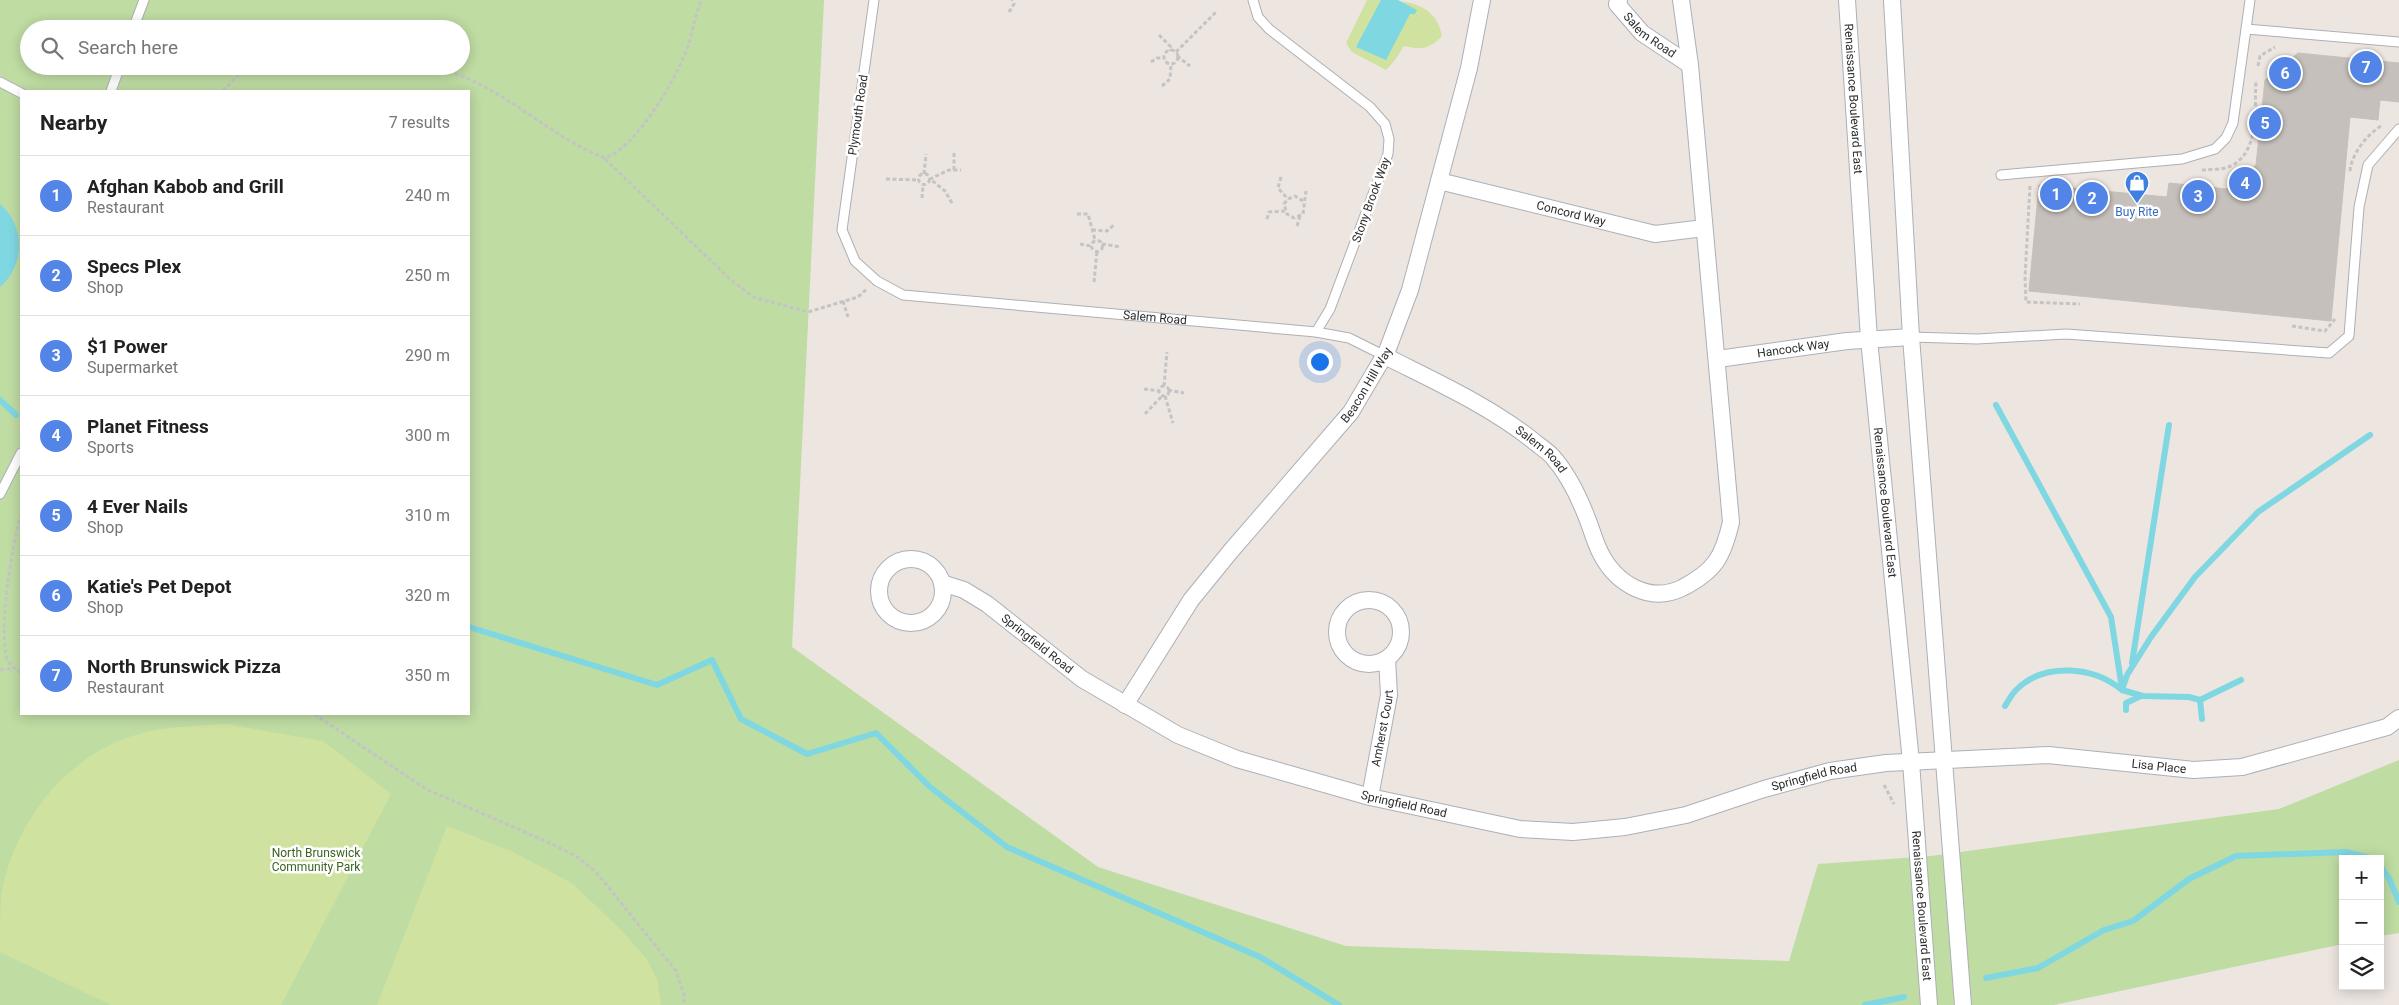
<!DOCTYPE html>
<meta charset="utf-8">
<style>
:root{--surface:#fff;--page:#f6f6f6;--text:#222;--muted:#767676;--line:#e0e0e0;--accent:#5285e7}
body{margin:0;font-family:Roboto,sans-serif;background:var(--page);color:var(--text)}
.controls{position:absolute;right:15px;bottom:15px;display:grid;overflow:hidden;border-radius:0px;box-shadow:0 2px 12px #0003}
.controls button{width:45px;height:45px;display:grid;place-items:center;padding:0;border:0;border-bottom:1px solid var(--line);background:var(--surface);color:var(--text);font:25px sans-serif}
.you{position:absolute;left:1319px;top:361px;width:18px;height:18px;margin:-12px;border:4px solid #fff;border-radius:50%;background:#1a73e8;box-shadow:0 0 0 8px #1a73e833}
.badge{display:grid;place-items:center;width:32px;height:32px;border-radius:50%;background:var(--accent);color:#fff;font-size:16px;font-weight:700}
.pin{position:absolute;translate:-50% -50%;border:2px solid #fff;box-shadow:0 1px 5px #0006}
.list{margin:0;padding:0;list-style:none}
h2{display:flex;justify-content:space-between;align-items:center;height:65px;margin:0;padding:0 20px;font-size:21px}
h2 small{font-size:16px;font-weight:400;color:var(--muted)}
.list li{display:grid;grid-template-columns:32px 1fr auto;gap:15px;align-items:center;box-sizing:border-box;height:80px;padding:0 20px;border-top:1px solid var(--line)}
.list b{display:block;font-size:19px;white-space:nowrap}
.list p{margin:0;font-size:16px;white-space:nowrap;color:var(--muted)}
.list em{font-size:16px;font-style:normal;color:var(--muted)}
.icon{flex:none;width:28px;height:28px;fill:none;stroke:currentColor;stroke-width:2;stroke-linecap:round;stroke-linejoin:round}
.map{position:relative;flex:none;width:2399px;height:1005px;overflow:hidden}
.search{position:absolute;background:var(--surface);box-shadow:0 2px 12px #0003;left:20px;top:20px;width:450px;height:55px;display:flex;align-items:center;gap:12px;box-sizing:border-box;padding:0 18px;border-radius:28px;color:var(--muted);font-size:19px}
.panel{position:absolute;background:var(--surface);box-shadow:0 2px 12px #0003;left:20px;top:90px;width:450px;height:625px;border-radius:0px}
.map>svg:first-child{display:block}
.green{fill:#bfdca3;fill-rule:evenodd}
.pitch{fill:#d0e2a0}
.water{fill:#7fd7e2}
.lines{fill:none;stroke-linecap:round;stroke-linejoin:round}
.stream{stroke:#7fd7e2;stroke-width:6}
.building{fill:#c5c0bb;stroke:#c7c0ba}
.lane-casing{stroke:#acb0b7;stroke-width:11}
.street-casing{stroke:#acb0b7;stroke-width:18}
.path{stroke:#c4c4c4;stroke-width:3;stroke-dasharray:4 2.5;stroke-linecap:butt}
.lane{stroke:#fff;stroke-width:9}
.street{stroke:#fff;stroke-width:16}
.labels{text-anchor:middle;stroke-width:5;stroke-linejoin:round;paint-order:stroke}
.street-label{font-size:12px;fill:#2c2c2c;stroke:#fff}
.shop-label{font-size:12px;fill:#366cbe;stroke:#fff}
.park-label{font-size:12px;fill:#3a6223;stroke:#fff}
</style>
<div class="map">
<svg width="2399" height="1005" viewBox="0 0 2399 1005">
<rect width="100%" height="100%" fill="#ece5e0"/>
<!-- green -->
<path class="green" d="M 0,0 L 824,0 L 792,647 L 1098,867 L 1346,946 L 1789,961 L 1818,864 L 1931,856 L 2279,809 L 2399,760 L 2399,933 L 2380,936 L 2380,859 L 2343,859 L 2343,944 L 2054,1005 L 0,1005 ZM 29,29 L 461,29 L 461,66 L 29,66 ZM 21,91 L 469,91 L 469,714 L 21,714 Z"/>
<!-- pitch -->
<g class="pitch">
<path d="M 1367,0 C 1403,0 1435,0 1442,36 C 1430,49 1421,50 1404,46 L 1395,60 L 1386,70 L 1352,52 L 1346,43 Z"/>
<path d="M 226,724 L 323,741 L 391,794 L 281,1005 L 111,1005 L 0,952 C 0,934 0,913 1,895 C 14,823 66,754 139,734 C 166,726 198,726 226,724 Z"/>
<polygon points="447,826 511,851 572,883 623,932 646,958 657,979 661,1005 377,1005"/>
</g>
<!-- water -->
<g class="water">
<polygon points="1381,0 1398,0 1417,10 1415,14 1410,14 1386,60 1356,47"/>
<path d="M 0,204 C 25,226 26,264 0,287 Z"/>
</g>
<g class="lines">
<!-- stream -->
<g class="stream">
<polyline points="0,400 16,415"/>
<polyline points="1996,405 2111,617 2122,689"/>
<polyline points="469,627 657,685 712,660 741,719 807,754 876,733 930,787 1007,847 1260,957 1339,1005"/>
<polyline points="2132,663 2169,425"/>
<polyline points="2200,700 2241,680"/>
<path d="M 2005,706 C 2008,701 2012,694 2016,690 C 2044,662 2093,666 2122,690"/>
<polyline points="2126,710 2126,703 2141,696"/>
<polyline points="2202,719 2200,700 2189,697 2143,696 2122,690 2127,675 2151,637 2195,577 2258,512 2370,435"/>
<polyline points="2380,866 2389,878 2399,902"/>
<polyline points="1986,978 2038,968 2104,930 2133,921 2189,879 2236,856 2346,852 2374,859"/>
<polyline points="1865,1005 1904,997"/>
</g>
</g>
<!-- building -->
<polygon class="building" points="2298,53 2399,63 2399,102 2380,100 2378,120 2350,117 2331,321 2029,291 2039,185 2167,197 2169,183 2227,189 2256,165 2265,80"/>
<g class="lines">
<defs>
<g id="lane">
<path id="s1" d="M 874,0 L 842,230 L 855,261 L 877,281 L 903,295 L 1316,332 L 1349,338 L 1383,355"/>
<polyline points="1253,0 1258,17 1269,29 1370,107 1385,124 1389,139 1388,154 1330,309 1316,332"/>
<polyline points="133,29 144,0"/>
<polyline points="2246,29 2399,42"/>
<polyline points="0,82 21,93"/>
<polyline points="111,91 120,66"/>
<polyline points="2001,175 2182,159 2215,149 2226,138 2233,123 2250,0"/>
<polyline points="1911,337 1977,339 2066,334 2329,353 2349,336 2359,207 2368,165 2399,129"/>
<polyline points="0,494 21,453"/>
</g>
<g id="street">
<path id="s2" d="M 1619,0 L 1617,4 L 1642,33 L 1690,65"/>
<path id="s3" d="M 1847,0 L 1869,339 L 1911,762 L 1929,1005"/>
<polyline points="1892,0 1911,337 1963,1005"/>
<path id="s4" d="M 1439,181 L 1655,234 L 1704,228"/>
<path id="s5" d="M 1383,355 C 1434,381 1486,404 1531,439 C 1538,445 1546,450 1552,456 C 1567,473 1579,497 1587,518 C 1592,530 1595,543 1601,554 C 1616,583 1649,604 1682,588 C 1715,571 1723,557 1731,522 L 1690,65 L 1681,0"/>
<path id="s6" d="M 1718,359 L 1847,341 L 1911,337"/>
<circle cx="911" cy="591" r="32"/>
<path id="s7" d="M 942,583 L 964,590 L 987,604 L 1082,679 L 1178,735 L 1237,759 L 1370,797 L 1520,829 L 1573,832 L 1625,827 L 1686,815 L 1764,789 L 1830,771 L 1886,763 L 2048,755 L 2194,770 L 2242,767 L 2387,727 L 2399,718"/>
<circle cx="1369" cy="632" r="32"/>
<path id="s8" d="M 1125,705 L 1191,600 L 1230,552 L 1351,412 L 1387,351 L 1410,290 L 1469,68 L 1482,0"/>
<path id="s9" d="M 1370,797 L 1389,695 L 1387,659"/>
</g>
</defs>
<!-- lane casing -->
<use href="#lane" class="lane-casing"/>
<!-- street casing -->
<use href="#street" class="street-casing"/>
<!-- path -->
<g class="path">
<polyline points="1009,12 1014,4 1012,0"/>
<polyline points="1159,35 1171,47 1170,51"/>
<circle cx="1171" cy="57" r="7"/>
<polyline points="1176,52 1216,12"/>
<polyline points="1177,56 1190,66"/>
<polyline points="1151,62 1157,58 1165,58"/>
<path d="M 423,66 C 492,74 542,134 605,158 C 635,148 673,84 685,54 C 693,37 693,17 702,0"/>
<polyline points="2258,66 2260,56 2275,47"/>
<polyline points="1162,86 1170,79 1171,64"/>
<polyline points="223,91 240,73 255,66"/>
<polyline points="605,159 730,279 753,297 808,312 858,297 867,289"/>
<polyline points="954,170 954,153"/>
<path d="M 2202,170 C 2209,169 2218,170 2225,168 C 2261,158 2254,109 2256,80"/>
<path d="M 2350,171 C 2352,153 2366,136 2381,126"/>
<circle cx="924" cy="179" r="5.5"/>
<polyline points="924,174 926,154"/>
<polyline points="1281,177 1278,188 1288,199"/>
<polyline points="886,179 918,180"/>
<polyline points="2030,186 2025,277 2026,302 2080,304"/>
<polyline points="922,198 923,185"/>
<polyline points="1303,201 1295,196 1288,199 1284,204 1287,214 1294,218 1303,214 1306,191"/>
<polyline points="952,203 945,191 930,179 949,170 961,170"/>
<polyline points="1077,214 1088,214 1095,240"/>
<polyline points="1267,219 1269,212 1285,211"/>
<polyline points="1297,226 1300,216"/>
<polyline points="1092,230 1107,231 1115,224"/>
<circle cx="1097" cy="246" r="5.5"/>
<polyline points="1080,244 1091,246"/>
<polyline points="1102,244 1121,247"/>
<polyline points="1094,282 1097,251"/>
<polyline points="843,301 848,317"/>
<polyline points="2292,326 2325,331 2335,319"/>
<polyline points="1164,386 1167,352"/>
<circle cx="1164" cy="391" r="5"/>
<polyline points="1144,389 1159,391"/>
<polyline points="1168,390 1184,393"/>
<polyline points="1165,396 1173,423"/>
<polyline points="1145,414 1162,396"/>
<path d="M 21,514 C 11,552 0,617 6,656 C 8,664 15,669 21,673"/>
<polyline points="0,670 13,668"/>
<polyline points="314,714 426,789 550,843 579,858 597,873 676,971 684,995 684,1005"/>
<polyline points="1884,785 1894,804"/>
</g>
<!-- lane -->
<use href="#lane" class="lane"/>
<!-- street -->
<use href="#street" class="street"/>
</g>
<!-- icons -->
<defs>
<symbol id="shop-pin" viewBox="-11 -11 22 30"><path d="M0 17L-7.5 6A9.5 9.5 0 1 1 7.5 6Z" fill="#3f7fe0" stroke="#fff"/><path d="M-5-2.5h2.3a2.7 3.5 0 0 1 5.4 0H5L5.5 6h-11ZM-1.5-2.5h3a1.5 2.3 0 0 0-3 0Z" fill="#fff"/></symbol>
</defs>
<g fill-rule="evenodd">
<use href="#shop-pin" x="2123" y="169" width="28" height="38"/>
</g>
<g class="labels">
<!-- street labels -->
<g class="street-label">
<text dy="4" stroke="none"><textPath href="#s2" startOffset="50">Salem Road</textPath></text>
<text dy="4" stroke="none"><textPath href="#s3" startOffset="99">Renaissance Boulevard East</textPath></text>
<text transform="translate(858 115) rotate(-82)" y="4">Plymouth Road</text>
<text transform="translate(1371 200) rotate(-70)" y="4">Stony Brook Way</text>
<text dy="4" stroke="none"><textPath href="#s4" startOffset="136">Concord Way</textPath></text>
<text dy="4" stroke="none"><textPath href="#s1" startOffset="578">Salem Road</textPath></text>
<text dy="4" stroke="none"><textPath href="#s6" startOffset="76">Hancock Way</textPath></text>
<text dy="4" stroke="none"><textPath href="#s8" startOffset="402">Beacon Hill Way</textPath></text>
<text dy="4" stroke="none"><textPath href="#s5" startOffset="185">Salem Road</textPath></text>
<text dy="4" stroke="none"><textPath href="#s3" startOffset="504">Renaissance Boulevard East</textPath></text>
<text dy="4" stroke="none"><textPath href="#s7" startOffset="114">Springfield Road</textPath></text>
<text dy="4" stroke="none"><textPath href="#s9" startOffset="70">Amherst Court</textPath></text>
<text dy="4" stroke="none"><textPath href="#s7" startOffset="1286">Lisa Place</textPath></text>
<text dy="4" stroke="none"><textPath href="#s7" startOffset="939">Springfield Road</textPath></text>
<text dy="4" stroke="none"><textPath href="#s7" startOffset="519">Springfield Road</textPath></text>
<text dy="4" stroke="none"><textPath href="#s3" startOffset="909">Renaissance Boulevard East</textPath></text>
</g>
<!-- shop labels -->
<g class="shop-label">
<text x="2137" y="216">Buy Rite</text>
</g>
<!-- park labels -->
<g class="park-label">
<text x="316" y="857">North Brunswick<tspan x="316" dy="14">Community Park</tspan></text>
</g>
</g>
</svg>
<div class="controls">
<button>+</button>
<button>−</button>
<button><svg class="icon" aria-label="layers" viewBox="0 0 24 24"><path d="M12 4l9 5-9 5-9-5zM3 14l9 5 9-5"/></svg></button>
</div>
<div class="you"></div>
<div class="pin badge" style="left:2056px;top:194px">1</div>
<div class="pin badge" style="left:2092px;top:198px">2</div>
<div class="pin badge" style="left:2198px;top:196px">3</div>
<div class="pin badge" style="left:2245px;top:183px">4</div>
<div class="pin badge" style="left:2265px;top:123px">5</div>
<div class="pin badge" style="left:2285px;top:73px">6</div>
<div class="pin badge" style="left:2366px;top:67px">7</div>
<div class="search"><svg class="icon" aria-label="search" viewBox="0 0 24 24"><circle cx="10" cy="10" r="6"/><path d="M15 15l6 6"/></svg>Search here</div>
<section class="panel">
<h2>Nearby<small>7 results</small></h2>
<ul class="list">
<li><span class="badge">1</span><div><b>Afghan Kabob and Grill</b><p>Restaurant</p></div><em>240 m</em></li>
<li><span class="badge">2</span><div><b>Specs Plex</b><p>Shop</p></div><em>250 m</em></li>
<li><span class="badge">3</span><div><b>$1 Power</b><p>Supermarket</p></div><em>290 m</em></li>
<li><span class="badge">4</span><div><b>Planet Fitness</b><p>Sports</p></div><em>300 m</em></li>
<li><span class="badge">5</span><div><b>4 Ever Nails</b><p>Shop</p></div><em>310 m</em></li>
<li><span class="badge">6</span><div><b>Katie's Pet Depot</b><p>Shop</p></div><em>320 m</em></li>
<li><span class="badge">7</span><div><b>North Brunswick Pizza</b><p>Restaurant</p></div><em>350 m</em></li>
</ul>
</section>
</div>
